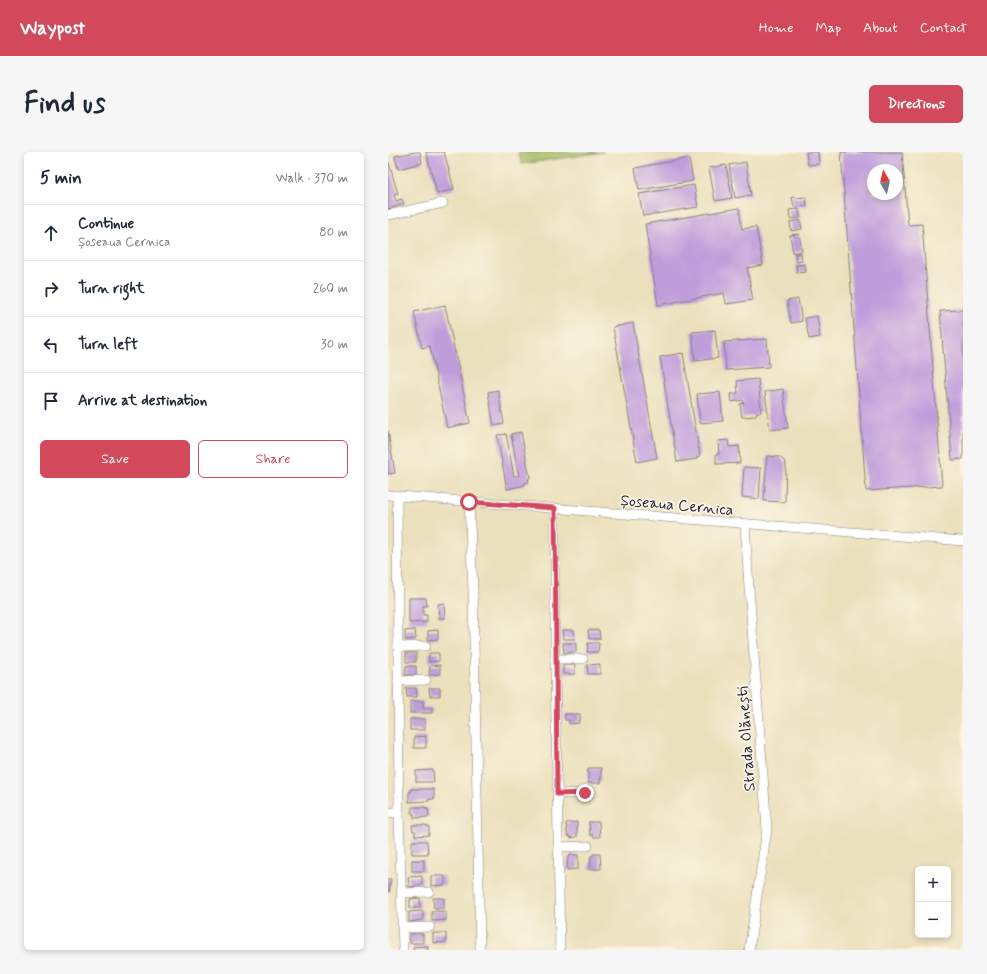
<!DOCTYPE html>
<meta charset="utf-8">
<style>
:root{--surface:#fff;--page:#f6f6f7;--text:#1f2937;--muted:#747a83;--line:#e0e1e3;--accent:#d1495b}
body{margin:0;font-family:Mynerve,sans-serif;background:var(--page);color:var(--text)}
.controls{position:absolute;right:12px;bottom:12px;display:grid;overflow:hidden;border-radius:6px;box-shadow:0 2px 6px #0003}
.controls button{width:36px;height:36px;display:grid;place-items:center;padding:0;border:0;border-bottom:1px solid var(--line);background:var(--surface);color:var(--text);font:20px sans-serif}
.compass{position:absolute;left:479px;top:12px;width:36px;height:36px;border-radius:50%;background:var(--surface);box-shadow:0 2px 6px #0003;rotate:352deg}
.stop{position:absolute;width:12px;height:12px;margin:-9px;border:3px solid #d1495b;border-radius:50%;background:#fff}
.stop.end{background:#d1495b;border-color:#fff;box-shadow:0 1px 4px #0008}
.list{margin:0;padding:0;list-style:none}
h2{display:flex;justify-content:space-between;align-items:center;height:52px;margin:0;padding:0 16px;font-size:17px}
h2 small{font-size:13px;font-weight:400;color:var(--muted)}
.list li{display:grid;grid-template-columns:26px 1fr auto;gap:12px;align-items:center;box-sizing:border-box;height:56px;padding:0 16px;border-top:1px solid var(--line)}
.list b{display:block;font-size:15px;white-space:nowrap}
.list p{margin:0;font-size:13px;white-space:nowrap;color:var(--muted)}
.list em{font-size:13px;font-style:normal;color:var(--muted)}
.actions{display:flex;gap:8px;padding:12px 16px}
.actions a{flex:1;padding:9px 0;border:1px solid var(--accent);border-radius:6px;text-align:center;font-size:14px;color:var(--accent)}
.actions .main{background:var(--accent);color:#fff}
.icon{flex:none;width:22px;height:22px;fill:none;stroke:currentColor;stroke-width:2;stroke-linecap:round;stroke-linejoin:round}
.map{position:relative;flex:none;width:575px;height:798px;overflow:hidden;border-radius:6px}
header{display:flex;align-items:center;gap:24px;box-sizing:border-box;height:56px;padding:0 20px;background:var(--accent);color:#fff}
header strong{font-size:19px}
nav{display:flex;gap:22px;margin-inline-start:auto;font-size:14px}
.intro{display:flex;align-items:center;justify-content:space-between;box-sizing:border-box;height:96px;padding:0 24px}
h1{margin:0;font-size:28px}
.button{padding:10px 18px;border-radius:6px;background:var(--accent);color:#fff;font-size:14px;font-weight:700}
main{display:flex;gap:24px;padding:0 24px}
aside{flex:1;background:var(--surface);border-radius:6px;box-shadow:0 2px 6px #0003}
.map>svg:first-child{display:block}
.green{fill:#a4bd63;stroke:#63704f}
.building{fill:#bf9ddb;fill-rule:evenodd}
.lines{fill:none;stroke-linecap:round;stroke-linejoin:round}
.minor-casing{stroke:#86817c;stroke-width:10}
.minor{stroke:#fff;stroke-width:9}
.route{stroke:#d1495b;stroke-width:5}
.labels{text-anchor:middle;stroke-width:3.5;stroke-linejoin:round;paint-order:stroke}
.street-label{font-size:16px;fill:#22223b;stroke:#fcf5e5}
</style>
<header>
<strong>Waypost</strong>
<nav><a>Home</a><a>Map</a><a>About</a><a>Contact</a></nav>
</header>
<div class="intro"><h1>Find us</h1><a class="button">Directions</a></div>
<main>
<aside>
<h2>5 min<small>Walk · 370 m</small></h2>
<ul class="list">
<li><svg class="icon" aria-label="ahead" viewBox="0 0 24 24"><path d="M12 20V5M6 11l6-6 6 6"/></svg><div><b>Continue</b><p>Șoseaua Cernica</p></div><em>80 m</em></li>
<li><svg class="icon" aria-label="right" viewBox="0 0 24 24"><path d="M7 20v-9h11M14 6l5 5-5 5"/></svg><div><b>Turn right</b></div><em>260 m</em></li>
<li><svg class="icon" aria-label="left" viewBox="0 0 24 24"><path d="M17 20v-9H6M10 6l-5 5 5 5"/></svg><div><b>Turn left</b></div><em>30 m</em></li>
<li><svg class="icon" aria-label="arrive" viewBox="0 0 24 24"><path d="M6 21V4h12l-3 4 3 4H6"/></svg><div><b>Arrive at destination</b></div></li>
</ul>
<div class="actions"><a class="main">Save</a><a>Share</a></div>
</aside>
<div class="map">
<svg width="575" height="798" viewBox="0 0 575 798">
<rect width="100%" height="100%" fill="#fcf5e5"/>
<filter id="ink" filterUnits="userSpaceOnUse"><feTurbulence type="fractalNoise" baseFrequency=".025" numOctaves="2"/><feDisplacementMap in="SourceGraphic" scale="8" xChannelSelector="R" yChannelSelector="G"/><feConvolveMatrix kernelMatrix="1 2 1 2 8 2 1 2 1" color-interpolation-filters="sRGB"/></filter>
<filter id="wash" filterUnits="userSpaceOnUse"><feTurbulence type="fractalNoise" baseFrequency=".012" numOctaves="4" result="noise"/><feDisplacementMap in="SourceGraphic" scale="16" xChannelSelector="R" yChannelSelector="G"/><feGaussianBlur stdDeviation="0.9" result="paint"/><feColorMatrix in="noise" values="0 0 0 0 0 0 0 0 0 0 0 0 0 0 0 0 0 1.4 0 .05"/><feComposite in="paint" operator="in"/></filter>
<g filter="url(#wash)">
<rect width="100%" height="100%" fill="#ebe0bc"/>
<!-- green -->
<polygon class="green" points="130,0 216,0 134,12"/>
<g id="blocks">
<!-- building -->
<g class="building">
<polygon points="27,0 32,0 34,11 10,17 7,4"/>
<polygon points="38,0 56,0 66,37 49,42"/>
<polygon points="418,0 430,0 431,12 420,13"/>
<path d="M 453,0 L 514,0 L 520,73 L 534,72 L 554,334 L 478,339 ZM 485,18 L 509,18 L 509,42 L 485,42 Z"/>
<polygon points="301,6 305,29 251,38 247,16"/>
<polygon points="358,10 363,43 347,46 341,13"/>
<polygon points="0,11 1,11 10,42 6,43 8,49 14,47 16,52 0,57"/>
<polygon points="338,13 344,46 327,49 321,16"/>
<polygon points="306,33 310,55 255,64 251,42"/>
<polygon points="404,45 408,45 408,46 418,45 419,54 406,55"/>
<polygon points="351,56 354,77 368,75 375,113 359,116 365,148 338,152 336,141 270,153 257,72"/>
<polygon points="411,57 412,66 402,67 401,58"/>
<polygon points="412,68 414,77 403,79 402,70"/>
<polygon points="411,82 414,99 405,101 402,83"/>
<polygon points="413,101 414,109 408,110 407,102"/>
<polygon points="417,112 418,120 409,121 408,113"/>
<polygon points="410,147 414,169 403,171 399,149"/>
<polygon points="57,153 82,271 59,276 42,194 34,196 26,160"/>
<polygon points="575,158 575,307 564,308 552,159"/>
<polygon points="429,164 432,185 421,187 417,166"/>
<polygon points="245,171 269,306 249,310 225,175"/>
<polygon points="327,178 330,206 307,209 304,180"/>
<polygon points="379,187 381,215 338,218 336,190"/>
<polygon points="295,201 312,304 309,305 309,307 289,310 272,205"/>
<polygon points="370,227 373,260 368,261 368,264 354,265 352,252 356,251 355,248 344,250 343,242 350,241 349,229"/>
<polygon points="395,237 400,276 382,278 377,240"/>
<polygon points="110,238 116,272 106,274 100,240"/>
<polygon points="332,240 335,269 312,271 309,242"/>
<polygon points="0,279 7,321 0,322"/>
<polygon points="133,280 142,326 140,327 141,330 136,331 137,333 119,337 109,283 118,282 126,324 131,324 123,282"/>
<polygon points="340,288 341,295 351,294 352,311 328,312 328,302 331,302 330,289"/>
<polygon points="379,304 392,305 398,311 397,350 376,349"/>
<polygon points="356,315 373,316 371,347 354,345"/>
<polygon points="21,446 38,446 39,454 35,454 35,463 39,463 39,470 21,471"/>
<polygon points="56,451 57,466 51,466 50,452"/>
<polygon points="27,478 28,487 17,488 17,479"/>
<polygon points="50,478 50,487 40,488 40,479"/>
<polygon points="174,478 186,478 187,487 175,487"/>
<polygon points="200,478 211,478 212,487 201,487"/>
<polygon points="175,491 188,491 188,500 176,501"/>
<polygon points="200,491 211,491 210,500 199,500"/>
<rect x="18" y="501" width="10" height="9"/>
<polygon points="41,501 51,501 51,509 41,510"/>
<polygon points="212,512 212,522 200,522 199,513"/>
<polygon points="52,513 52,522 41,523 42,514"/>
<rect x="175" y="513" width="12" height="9"/>
<polygon points="18,514 28,514 28,523 17,523"/>
<polygon points="18,536 28,536 29,545 19,545"/>
<polygon points="41,536 52,536 52,544 42,544"/>
<polygon points="22,549 35,549 35,556 44,556 44,561 22,561"/>
<polygon points="177,562 192,562 192,568 190,568 191,571 181,572 181,568 177,568"/>
<polygon points="22,567 36,567 37,578 22,578"/>
<polygon points="38,584 38,596 26,596 26,585"/>
<polygon points="200,616 213,616 213,627 212,627 212,631 200,631"/>
<polygon points="45,618 46,630 28,630 28,619"/>
<polygon points="23,637 46,637 46,647 41,647 41,649 21,650 21,640 23,640"/>
<polygon points="24,655 37,655 37,656 40,656 41,665 26,666 26,662 24,662"/>
<polygon points="189,670 189,685 182,686 182,684 180,684 179,681 178,671"/>
<polygon points="201,670 211,670 212,685 205,685 205,683 202,683"/>
<polygon points="24,673 38,673 38,674 41,674 41,683 27,684 27,679 25,679"/>
<polygon points="24,689 39,689 40,702 24,702"/>
<polygon points="205,702 212,702 213,717 202,717 203,704 205,704"/>
<polygon points="182,703 190,703 190,717 179,718 180,705 182,705"/>
<rect x="24" y="708" width="12" height="11"/>
<polygon points="34,724 34,733 21,735 20,725"/>
<polygon points="43,724 57,724 57,733 43,734"/>
<polygon points="0,727 3,727 1,740 0,740"/>
<polygon points="32,746 32,756 22,756 22,747"/>
<polygon points="45,746 56,746 56,756 46,756"/>
<polygon points="35,759 35,768 21,770 21,760"/>
<polygon points="44,759 58,759 58,768 44,769"/>
<polygon points="45,781 58,781 58,790 45,791"/>
<rect x="22" y="782" width="13" height="9"/>
<polygon points="40,794 40,798 25,798 25,795"/>
</g>
</g>
</g>
<g filter="url(#ink)">
<use href="#blocks" fill-opacity="0" stroke="#86817c" stroke-width="1"/>
<g class="lines">
<defs>
<g id="minor">
<polyline points="0,63 55,51"/>
<polyline points="0,343 575,389"/>
<polyline points="9,344 11,661 15,798"/>
<polyline points="81,350 85,438 92,798"/>
<polyline points="167,356 167,514 172,798"/>
<polyline points="357,372 361,436 379,677 361,798"/>
<polyline points="10,495 38,494"/>
<polyline points="167,507 195,507"/>
<polyline points="10,529 38,528"/>
<polyline points="169,642 197,641"/>
<polyline points="0,660 11,661"/>
<polyline points="170,695 200,694"/>
<polyline points="13,741 41,740"/>
<polyline points="15,776 42,775"/>
</g>
</defs>
<!-- minor casing -->
<use href="#minor" class="minor-casing"/>
<!-- minor -->
<use href="#minor" class="minor"/>
</g>
</g>
<g class="lines" filter="url(#ink)">
<!-- route -->
<polyline class="route" points="81,350 167,356 169,642 197,641"/>
</g>
<g class="labels">
<!-- street labels -->
<g class="street-label">
<text transform="translate(289 352) rotate(5)" y="6">Șoseaua Cernica</text>
<text transform="translate(357 587) rotate(-94)" y="6">Strada Olănești</text>
</g>
</g>
</svg>
<div class="controls">
<button>+</button>
<button>−</button>
</div>
<svg class="compass" viewBox="-18 -18 36 36"><path d="M0-13l5 13h-10z" fill="#e53935"/><path d="M0 13l5-13h-10z" fill="#747a83"/></svg>
<div class="stop" style="left:81px;top:350px"></div>
<div class="stop end" style="left:197px;top:641px"></div>
</div>
</main>
